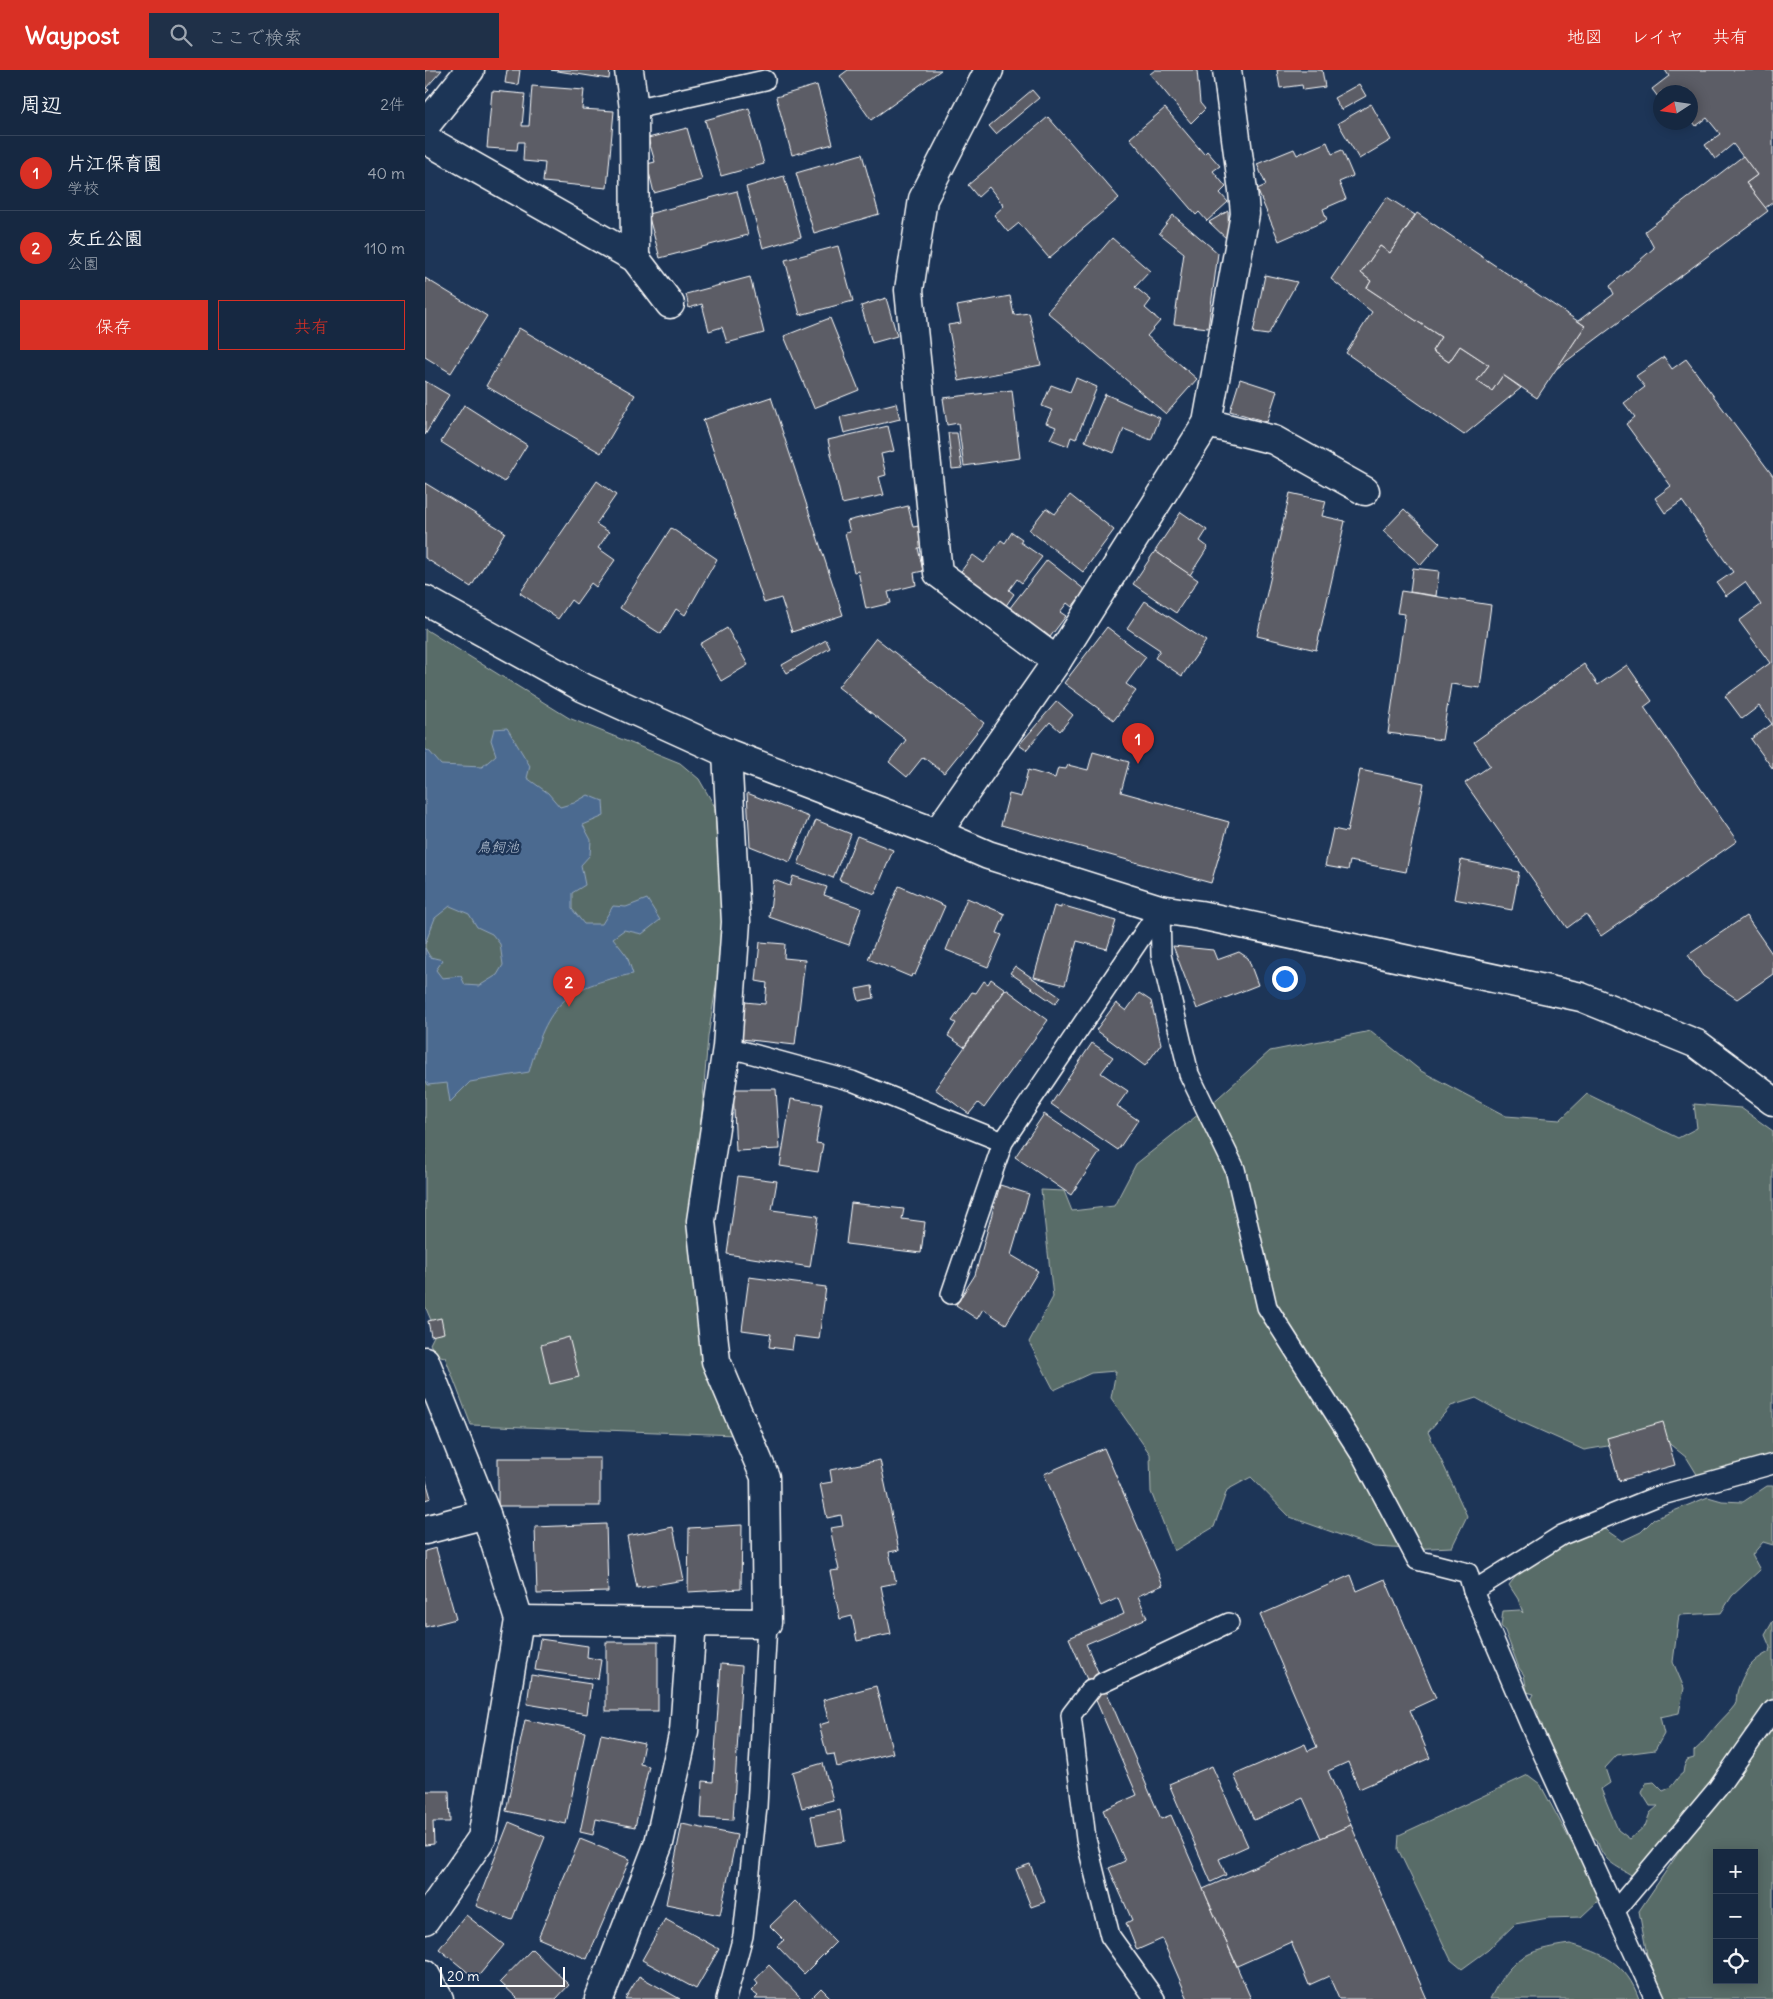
<!DOCTYPE html>
<html lang="ja">
<meta charset="utf-8">
<style>
:root{--surface:#162841;--page:#1f3048;--text:#f1f3f6;--muted:#9ea6b1;--line:#35445a;--accent:#d93025}
body{margin:0;font-family:Delius,"Klee One",sans-serif;background:var(--page);color:var(--text)}
.controls{position:absolute;right:15px;bottom:15px;display:grid;overflow:hidden;border-radius:0px;box-shadow:0 2px 12px #0003}
.controls button{width:45px;height:45px;display:grid;place-items:center;padding:0;border:0;border-bottom:1px solid var(--line);background:var(--surface);color:var(--text);font:25px sans-serif}
.compass{position:absolute;left:1228px;top:15px;width:45px;height:45px;border-radius:50%;background:var(--surface);box-shadow:0 2px 12px #0003;rotate:258deg}
.scale{position:absolute;left:15px;bottom:12px;width:125px;box-sizing:border-box;padding-left:5px;border:2px solid #fff;border-top:0;font-size:14px;line-height:18px;white-space:nowrap;color:#fff;-webkit-text-stroke:4px #1d3557;paint-order:stroke}
.you{position:absolute;left:859px;top:908px;width:18px;height:18px;margin:-12px;border:4px solid #fff;border-radius:50%;background:#1a73e8;box-shadow:0 0 0 8px #1a73e833}
.badge{display:grid;place-items:center;width:32px;height:32px;border-radius:50%;background:var(--accent);color:#fff;font-size:16px;font-weight:700}
.pin{position:absolute;translate:-50% -41px;filter:drop-shadow(0 1px 2px #0008)}
.pin::after{content:'';position:absolute;top:26px;width:18px;height:15px;background:inherit;clip-path:polygon(0 0,100% 0,50% 100%)}
.list{margin:0;padding:0;list-style:none}
h2{display:flex;justify-content:space-between;align-items:center;height:65px;margin:0;padding:0 20px;font-size:21px}
h2 small{font-size:16px;font-weight:400;color:var(--muted)}
.list li{display:grid;grid-template-columns:32px 1fr auto;gap:15px;align-items:center;box-sizing:border-box;height:75px;padding:0 20px;border-top:1px solid var(--line)}
.list b{display:block;font-size:19px;white-space:nowrap}
.list p{margin:0;font-size:16px;white-space:nowrap;color:var(--muted)}
.list em{font-size:16px;font-style:normal;color:var(--muted)}
.actions{display:flex;gap:10px;padding:15px 20px}
.actions a{flex:1;padding:11px 0;border:1px solid var(--accent);border-radius:0px;text-align:center;font-size:18px;color:var(--accent)}
.actions .main{background:var(--accent);color:#fff}
.icon{flex:none;width:28px;height:28px;fill:none;stroke:currentColor;stroke-width:2;stroke-linecap:round;stroke-linejoin:round}
.map{position:relative;flex:none;width:1348px;height:1929px;overflow:hidden}
header{display:flex;align-items:center;gap:30px;box-sizing:border-box;height:70px;padding:0 25px;background:var(--accent);color:#fff}
header strong{font-size:24px}
nav{display:flex;gap:28px;margin-inline-start:auto;font-size:18px}
.search{width:350px;height:45px;background:var(--page);display:flex;align-items:center;gap:12px;box-sizing:border-box;padding:0 18px;border-radius:0px;color:var(--muted);font-size:19px}
main{display:flex}
aside{flex:1;background:var(--surface)}
.map>svg:first-child{display:block}
.green{fill:#586c67;stroke:#acb6b3;fill-rule:evenodd}
.water{fill:#4b6a90;stroke:#93a6bc}
.building{fill:#5c5d66;stroke:#fff}
.lines{fill:none;stroke-linecap:round;stroke-linejoin:round}
.lane-casing{stroke:#fff;stroke-width:22}
.street-casing{stroke:#fff;stroke-width:31}
.secondary-casing{stroke:#fff;stroke-width:31}
.lane{stroke:#1d3557;stroke-width:19}
.street{stroke:#1d3557;stroke-width:28}
.secondary{stroke:#1d3557;stroke-width:28}
.labels{text-anchor:middle;stroke-width:5;stroke-linejoin:round;paint-order:stroke}
.water-label{font-size:14px;font-style:italic;fill:#b7c3d3;stroke:#1d3557}
</style>
<header>
<strong>Waypost</strong>
<div class="search"><svg class="icon" aria-label="search" viewBox="0 0 24 24"><circle cx="10" cy="10" r="6"/><path d="M15 15l6 6"/></svg>ここで検索</div>
<nav><a>地図</a><a>レイヤ</a><a>共有</a></nav>
</header>
<main>
<aside>
<h2>周辺<small>2件</small></h2>
<ul class="list">
<li><span class="badge">1</span><div><b>片江保育園</b><p>学校</p></div><em>40 m</em></li>
<li><span class="badge">2</span><div><b>友丘公園</b><p>公園</p></div><em>110 m</em></li>
</ul>
<div class="actions"><a class="main">保存</a><a>共有</a></div>
</aside>
<div class="map">
<svg width="1348" height="1929" viewBox="0 0 1348 1929">
<rect width="100%" height="100%" fill="#1d3557"/>
<filter id="ink" filterUnits="userSpaceOnUse"><feTurbulence type="fractalNoise" baseFrequency=".02" numOctaves="2"/><feDisplacementMap in="SourceGraphic" scale="10" xChannelSelector="R" yChannelSelector="G"/><feConvolveMatrix kernelMatrix="1 2 1 2 8 2 1 2 1" color-interpolation-filters="sRGB"/></filter>
<g filter="url(#ink)">
<!-- green -->
<g class="green">
<polygon points="0,559 144,648 255,693 274,709 290,737 298,873 283,967 268,1150 311,1365 46,1355 20,1287 11,1285 5,1274 11,1262 0,1236"/>
<polygon points="946,961 996,1001 1081,1046 1135,1050 1162,1024 1253,1068 1272,1058 1269,1034 1316,1038 1348,1061 1348,1384 1273,1406 1262,1388 1236,1367 1159,1380 1085,1347 1051,1328 1026,1336 1003,1362 1042,1446 1027,1477 984,1479 949,1477 865,1447 826,1407 802,1420 789,1457 749,1481 726,1422 725,1384 686,1328 691,1301 666,1303 629,1320 604,1272 628,1227 616,1120 639,1121 647,1141 689,1136 711,1094 784,1036 845,981"/>
<path d="M 1342,1416 L 1348,1416 L 1348,1475 L 1338,1472 L 1327,1485 L 1335,1500 L 1307,1526 L 1296,1543 L 1254,1545 L 1248,1592 L 1259,1618 L 1254,1643 L 1235,1647 L 1239,1664 L 1230,1680 L 1192,1685 L 1180,1698 L 1185,1713 L 1176,1719 L 1193,1760 L 1205,1769 L 1220,1756 L 1225,1743 L 1233,1736 L 1225,1736 L 1217,1723 L 1221,1713 L 1229,1712 L 1238,1721 C 1250,1717 1249,1709 1258,1703 L 1259,1697 L 1262,1690 L 1269,1688 L 1269,1681 C 1278,1674 1284,1664 1292,1655 C 1298,1648 1305,1642 1310,1635 C 1312,1631 1311,1624 1313,1619 C 1320,1600 1326,1591 1344,1582 L 1345,1577 L 1340,1565 L 1348,1551 L 1348,1628 L 1337,1637 L 1336,1645 L 1320,1660 C 1322,1671 1312,1678 1306,1684 C 1301,1689 1297,1696 1292,1701 L 1292,1706 L 1279,1719 L 1280,1728 L 1208,1806 C 1190,1795 1178,1792 1172,1770 C 1160,1763 1157,1742 1147,1731 L 1148,1723 L 1139,1721 L 1135,1709 L 1137,1702 L 1132,1698 L 1128,1681 L 1117,1665 L 1117,1653 L 1113,1648 L 1113,1642 L 1105,1632 L 1109,1624 L 1102,1622 L 1099,1605 L 1094,1598 L 1080,1561 L 1076,1556 L 1078,1541 L 1095,1540 L 1098,1543 L 1093,1529 L 1084,1515 L 1091,1506 L 1085,1499 L 1128,1459 L 1154,1455 L 1178,1458 L 1197,1471 L 1216,1462 L 1229,1449 L 1283,1427 L 1297,1431 L 1318,1432 Z"/>
<path d="M 1348,1643 L 1348,1929 L 1241,1929 L 1222,1885 L 1214,1841 ZM 1292,1783 L 1329,1783 L 1329,1910 L 1292,1910 Z"/>
<polygon points="1103,1705 1115,1714 1173,1822 1172,1832 1156,1847 1123,1848 1090,1854 1063,1880 1037,1899 1026,1890 973,1779 974,1765"/>
<path d="M 1145,1874 C 1179,1883 1202,1894 1214,1929 L 1065,1929 C 1085,1889 1100,1880 1145,1874 Z"/>
</g>
<!-- water -->
<path class="water" d="M 82,658 L 105,696 L 102,708 L 123,723 L 135,737 L 149,733 L 163,725 L 178,731 L 179,746 L 158,755 L 166,770 L 165,785 L 156,795 L 160,815 L 147,823 L 147,839 L 159,854 L 177,854 L 188,836 L 201,837 L 222,829 L 235,850 L 217,864 L 199,860 L 188,868 L 202,886 L 208,904 C 139,917 123,934 104,1002 L 45,1012 L 25,1032 L 22,1013 L 3,1015 L 0,1009 L 0,878 L 5,887 L 18,890 L 11,900 L 17,908 L 36,906 L 40,915 L 54,916 L 72,905 L 78,895 L 75,874 L 67,864 L 52,857 L 44,844 L 25,836 L 10,848 L 0,874 L 0,679 L 5,682 L 16,695 L 57,697 L 71,685 L 66,670 L 69,659 Z"/>
<!-- building -->
<g class="building">
<polygon points="0,0 17,0 1,18 4,20 0,24"/>
<polygon points="82,0 95,0 93,15 80,13"/>
<polygon points="126,0 185,0 184,9"/>
<polygon points="423,0 516,0 446,50 415,6"/>
<polygon points="730,0 772,0 775,33 780,39 766,53 725,4"/>
<polygon points="852,0 897,0 900,17 878,20 877,15 855,18"/>
<polygon points="1240,0 1348,0 1348,132 1340,138 1321,113 1332,105 1308,74 1290,89 1280,75 1295,64 1282,48 1271,56 1266,49 1266,36 1270,33 1266,27 1266,22 1261,22 1259,19 1254,22 1236,22 1236,31 1227,19 1244,6"/>
<polygon points="934,14 941,26 916,40 909,28"/>
<polygon points="392,15 408,74 367,85 351,27"/>
<polygon points="107,16 159,20 157,39 189,41 182,118 118,112 120,93 98,91 99,72 93,72 92,80 62,78 67,21 100,24 97,56 104,56"/>
<polygon points="607,20 614,28 571,64 564,56"/>
<polygon points="946,34 966,70 934,89 913,53"/>
<polygon points="324,38 339,94 296,106 280,50"/>
<polygon points="740,38 779,84 782,81 795,96 788,101 801,117 795,123 803,132 782,151 774,142 771,145 705,68"/>
<polygon points="623,47 694,128 624,188 594,153 583,162 569,145 579,136 564,117 553,127 543,115"/>
<polygon points="262,58 277,110 229,123 222,94 230,92 223,68"/>
<polygon points="902,72 907,84 917,80 928,106 914,112 921,129 898,139 902,150 854,171 832,119 841,115 832,94 869,79 872,85"/>
<polygon points="437,84 454,144 389,163 371,103"/>
<polygon points="1318,86 1332,105 1321,113 1343,141 1131,299 1160,256 1153,251 1189,224 1185,216 1229,178 1220,161"/>
<polygon points="359,106 376,167 338,178 321,117"/>
<polygon points="312,121 323,165 235,188 223,144"/>
<polygon points="962,127 990,145 965,183 955,176 936,203 946,211 942,218 1016,267 1007,281 1024,292 1035,276 1064,295 1052,311 1067,321 1078,305 1096,318 1039,365 921,283 947,242 906,209"/>
<polygon points="803,141 804,171 784,152"/>
<polygon points="992,143 1160,256 1112,328 1078,305 1067,321 1052,311 1064,295 1035,276 1024,292 1007,281 1016,267 942,218 946,211 936,203 955,176 965,183"/>
<polygon points="748,145 793,183 783,258 749,254 759,183 734,163"/>
<polygon points="687,168 725,201 710,217 726,230 720,238 735,251 722,266 772,309 741,344 622,242"/>
<polygon points="413,176 428,231 375,245 360,190"/>
<polygon points="840,205 872,212 843,265 828,263"/>
<polygon points="325,207 339,263 302,273 297,257 284,261 277,234 264,238 261,224"/>
<polygon points="0,208 62,246 26,303 0,287"/>
<polygon points="585,226 589,245 604,243 616,295 534,311 523,255 536,253 532,236"/>
<polygon points="461,228 472,266 447,273 436,236"/>
<polygon points="405,248 434,320 389,338 359,266"/>
<polygon points="94,258 210,325 176,383 61,316"/>
<polygon points="1239,287 1247,299 1261,289 1348,406 1348,699 1326,669 1347,654 1334,636 1317,649 1300,626 1345,593 1314,551 1336,535 1320,512 1301,526 1292,513 1308,502 1257,431 1240,443 1230,428 1246,416 1201,354 1210,347 1199,333 1220,317 1211,306"/>
<polygon points="651,308 672,317 651,369 646,367 643,376 625,369 631,357 621,353 627,340 617,336 626,315 645,322"/>
<polygon points="815,309 852,321 842,352 805,341"/>
<polygon points="0,311 24,325 0,365"/>
<polygon points="587,320 595,388 539,396 533,353 522,355 518,328"/>
<polygon points="680,324 735,348 726,370 699,359 689,383 660,371"/>
<polygon points="346,327 418,545 367,562 356,528 339,533 278,350"/>
<polygon points="471,333 475,349 419,363 415,347"/>
<polygon points="39,335 102,375 79,412 16,372"/>
<polygon points="463,356 469,381 456,384 461,405 454,407 459,425 417,434 403,370"/>
<polygon points="523,363 532,363 537,398 527,399"/>
<polygon points="172,411 191,425 171,454 184,462 173,478 190,490 171,517 166,513 151,534 146,530 133,549 95,523"/>
<polygon points="0,413 80,462 46,517 0,488"/>
<polygon points="865,423 901,431 897,446 920,451 891,580 832,566"/>
<polygon points="645,425 689,460 658,502 604,460 621,438 630,444"/>
<polygon points="483,436 488,457 494,456 499,477 493,478 498,501 489,503 491,515 463,522 466,533 441,539 433,501 429,502 420,463 425,462 422,451"/>
<polygon points="979,439 1015,473 996,495 958,461"/>
<polygon points="756,442 782,460 775,471 783,477 765,505 730,481"/>
<polygon points="246,458 292,489 260,545 251,539 236,564 195,538"/>
<polygon points="587,462 597,469 595,472 617,487 597,513 592,509 584,520 589,524 580,537 534,504 548,485 559,493 576,470 580,473"/>
<polygon points="730,481 773,510 751,543 708,514"/>
<polygon points="622,490 660,520 647,537 642,533 635,542 641,546 625,567 619,562 615,568 581,543"/>
<polygon points="988,498 1014,501 1011,526 985,522"/>
<polygon points="976,521 1066,535 1055,618 1026,614 1017,670 963,663 980,544 972,543"/>
<polygon points="720,531 781,571 757,606 730,588 735,580 702,558"/>
<polygon points="682,557 721,587 701,614 711,621 689,650 639,613"/>
<polygon points="302,558 323,595 296,611 275,574"/>
<polygon points="451,568 559,653 519,703 498,687 482,707 464,692 481,670 413,617"/>
<polygon points="401,570 405,578 362,603 357,595"/>
<polygon points="1159,594 1173,615 1202,595 1227,631 1219,637 1312,771 1176,866 1161,844 1142,858 1040,713 1065,696 1049,672"/>
<polygon points="632,631 648,645 635,661 625,652 601,680 594,675"/>
<polygon points="668,682 704,692 696,722 804,752 786,813 576,755 584,724 596,727 603,700 630,708 633,698 641,699 643,695 663,700"/>
<polygon points="935,700 999,713 981,802 925,791 923,800 900,796 908,759 922,762"/>
<polygon points="322,723 384,747 365,792 325,776"/>
<polygon points="391,750 426,764 408,808 373,794"/>
<polygon points="432,766 468,780 450,824 414,810"/>
<polygon points="1036,790 1094,802 1087,840 1029,829"/>
<polygon points="368,806 402,817 399,825 436,838 424,875 344,847 349,810 365,816"/>
<polygon points="474,816 520,836 490,905 487,904 486,907 443,889"/>
<polygon points="542,828 580,844 572,863 577,865 563,897 521,880"/>
<polygon points="636,835 691,851 682,879 652,871 640,915 609,907 629,836 636,838"/>
<polygon points="1321,846 1348,885 1348,904 1312,929 1278,906 1263,885"/>
<polygon points="335,872 360,874 359,888 380,890 370,975 316,969 320,932 340,934 342,913 331,911"/>
<polygon points="748,876 788,880 792,890 814,882 823,888 833,915 772,939"/>
<polygon points="590,896 635,927 630,934 585,903"/>
<polygon points="566,909 580,919 539,977 523,966 531,953 527,951 547,922 551,923 559,911 563,914"/>
<polygon points="447,916 449,928 434,931 431,919"/>
<polygon points="581,919 623,950 559,1038 553,1033 544,1044 510,1019"/>
<polygon points="714,923 726,931 736,974 720,996 671,960 691,933 701,941"/>
<polygon points="667,973 688,987 676,1003 703,1021 692,1036 713,1050 693,1080 626,1034"/>
<polygon points="308,1019 351,1019 355,1079 311,1081"/>
<polygon points="366,1029 397,1034 391,1073 398,1074 393,1102 355,1096"/>
<polygon points="619,1044 675,1082 646,1125 590,1087"/>
<polygon points="313,1106 352,1111 347,1140 393,1146 385,1197 302,1184"/>
<polygon points="575,1115 604,1124 586,1185 613,1201 581,1254 558,1239 552,1249 531,1235 550,1205"/>
<polygon points="426,1133 479,1139 477,1149 500,1152 496,1183 421,1174"/>
<polygon points="324,1207 401,1217 394,1269 369,1266 367,1280 344,1277 346,1264 317,1260"/>
<polygon points="16,1248 19,1263 6,1266 3,1251"/>
<polygon points="144,1267 154,1307 125,1314 116,1275"/>
<polygon points="1238,1352 1250,1395 1194,1411 1182,1368"/>
<polygon points="679,1378 738,1515 713,1526 722,1548 661,1574 736,1749 746,1745 826,1929 763,1929 737,1869 712,1880 701,1853 707,1850 684,1798 700,1791 678,1740 712,1725 644,1568 699,1544 693,1528 676,1536 619,1404"/>
<rect x="73" y="1388" width="102" height="48"/>
<polygon points="455,1390 474,1480 464,1482 471,1513 456,1516 466,1564 432,1571 427,1546 415,1549 405,1501 414,1500 405,1458 418,1456 416,1445 402,1448 395,1414 407,1412 405,1400"/>
<polygon points="0,1407 6,1428 0,1430"/>
<polygon points="181,1454 183,1522 112,1524 110,1457"/>
<polygon points="317,1455 316,1519 263,1522 264,1458"/>
<polygon points="248,1457 259,1510 212,1518 202,1466"/>
<polygon points="11,1478 31,1549 0,1557 0,1481"/>
<polygon points="926,1505 932,1521 960,1509 1011,1628 985,1640 1005,1688 934,1719 923,1692 903,1701 926,1755 896,1768 878,1728 829,1750 809,1705 880,1674 883,1681 892,1677 835,1545"/>
<polygon points="115,1569 163,1576 162,1587 176,1590 173,1609 110,1600"/>
<rect x="181" y="1572" width="52" height="69"/>
<polygon points="296,1594 317,1596 308,1750 276,1748 278,1711 288,1712"/>
<polygon points="106,1605 166,1614 162,1644 102,1634"/>
<polygon points="451,1616 468,1683 412,1697 409,1684 402,1685 394,1655 404,1652 398,1630"/>
<polygon points="100,1650 160,1662 141,1754 81,1741"/>
<polygon points="176,1664 219,1673 215,1694 224,1696 210,1757 171,1749 168,1765 155,1762"/>
<polygon points="398,1693 408,1730 377,1738 367,1702"/>
<polygon points="787,1696 823,1776 794,1789 801,1805 786,1812 744,1714"/>
<polygon points="0,1721 24,1721 25,1752 8,1752 9,1774 0,1775"/>
<polygon points="415,1740 420,1771 392,1776 386,1746"/>
<polygon points="84,1752 120,1767 87,1850 51,1836"/>
<polygon points="257,1754 312,1765 295,1845 241,1834"/>
<polygon points="926,1755 1002,1929 914,1929 904,1906 884,1915 866,1872 812,1896 778,1819"/>
<polygon points="155,1769 205,1789 162,1889 113,1868"/>
<polygon points="605,1794 620,1832 606,1837 591,1799"/>
<polygon points="371,1831 411,1872 379,1904 352,1876 359,1870 345,1856"/>
<polygon points="41,1845 79,1875 51,1909 14,1879"/>
<polygon points="240,1849 294,1879 271,1919 217,1890"/>
<polygon points="107,1879 144,1915 131,1929 93,1929 75,1912"/>
<polygon points="344,1895 377,1929 330,1929 333,1926 326,1921 333,1914 330,1910"/>
<polygon points="214,1906 255,1929 200,1929"/>
<polygon points="396,1918 407,1929 385,1929"/>
</g>
<g class="lines">
<defs>
<g id="lane">
<polyline points="209,39 340,10"/>
<polyline points="735,839 736,885 764,1004 810,1099 842,1237 938,1388 992,1490 1043,1503 1048,1521 1109,1664 1230,1929"/>
<polyline points="302,977 427,1011 578,1072"/>
<polyline points="526,1224 578,1072 735,839"/>
<polyline points="1048,1521 1137,1465 1230,1427 1348,1394"/>
<polyline points="677,1613 804,1553"/>
<polyline points="666,1619 646,1645 661,1769 685,1866 730,1929"/>
<polyline points="1190,1841 1293,1718 1348,1640"/>
<polyline points="301,1929 318,1866 332,1737 342,1553"/>
</g>
<g id="street">
<polyline points="204,0 209,39 210,188"/>
<polyline points="564,0 498,129 484,220 513,503 632,591"/>
<polyline points="0,56 45,0"/>
<polyline points="0,69 210,188 245,234"/>
<polyline points="782,353 849,370 940,421"/>
<polyline points="512,763 632,591 782,353 820,144 818,121 802,0"/>
<polyline points="0,1291 61,1444 94,1550 57,1768 0,1850"/>
<polyline points="0,1460 61,1444"/>
<polyline points="94,1550 342,1553 340,1407 291,1291 276,1151 302,977 311,852 302,683"/>
<polyline points="0,1904 14,1929"/>
<polyline points="174,1929 234,1773 259,1661 267,1552"/>
</g>
<polyline id="secondary" points="0,530 159,618 302,683 512,763 563,785 735,839 775,845 1156,927 1272,974 1348,1031"/>
</defs>
<!-- lane casing -->
<use href="#lane" class="lane-casing"/>
<!-- street casing -->
<use href="#street" class="street-casing"/>
<!-- secondary casing -->
<use href="#secondary" class="secondary-casing"/>
<!-- lane -->
<use href="#lane" class="lane"/>
<!-- street -->
<use href="#street" class="street"/>
<!-- secondary -->
<use href="#secondary" class="secondary"/>
</g>
</g>
<g class="labels">
<!-- water labels -->
<g class="water-label">
<text x="73" y="782">鳥飼池</text>
</g>
</g>
</svg>
<div class="controls">
<button>+</button>
<button>−</button>
<button><svg class="icon" aria-label="locate" viewBox="0 0 24 24"><circle cx="12" cy="12" r="6"/><path d="M12 2v4M12 18v4M2 12h4M18 12h4"/></svg></button>
</div>
<svg class="compass" viewBox="-18 -18 36 36"><path d="M0-13l5 13h-10z" fill="#e53935"/><path d="M0 13l5-13h-10z" fill="#9ea6b1"/></svg>
<div class="scale">20 m</div>
<div class="you"></div>
<div class="pin badge" style="left:713px;top:694px">1</div>
<div class="pin badge" style="left:144px;top:937px">2</div>
</div>
</main>
